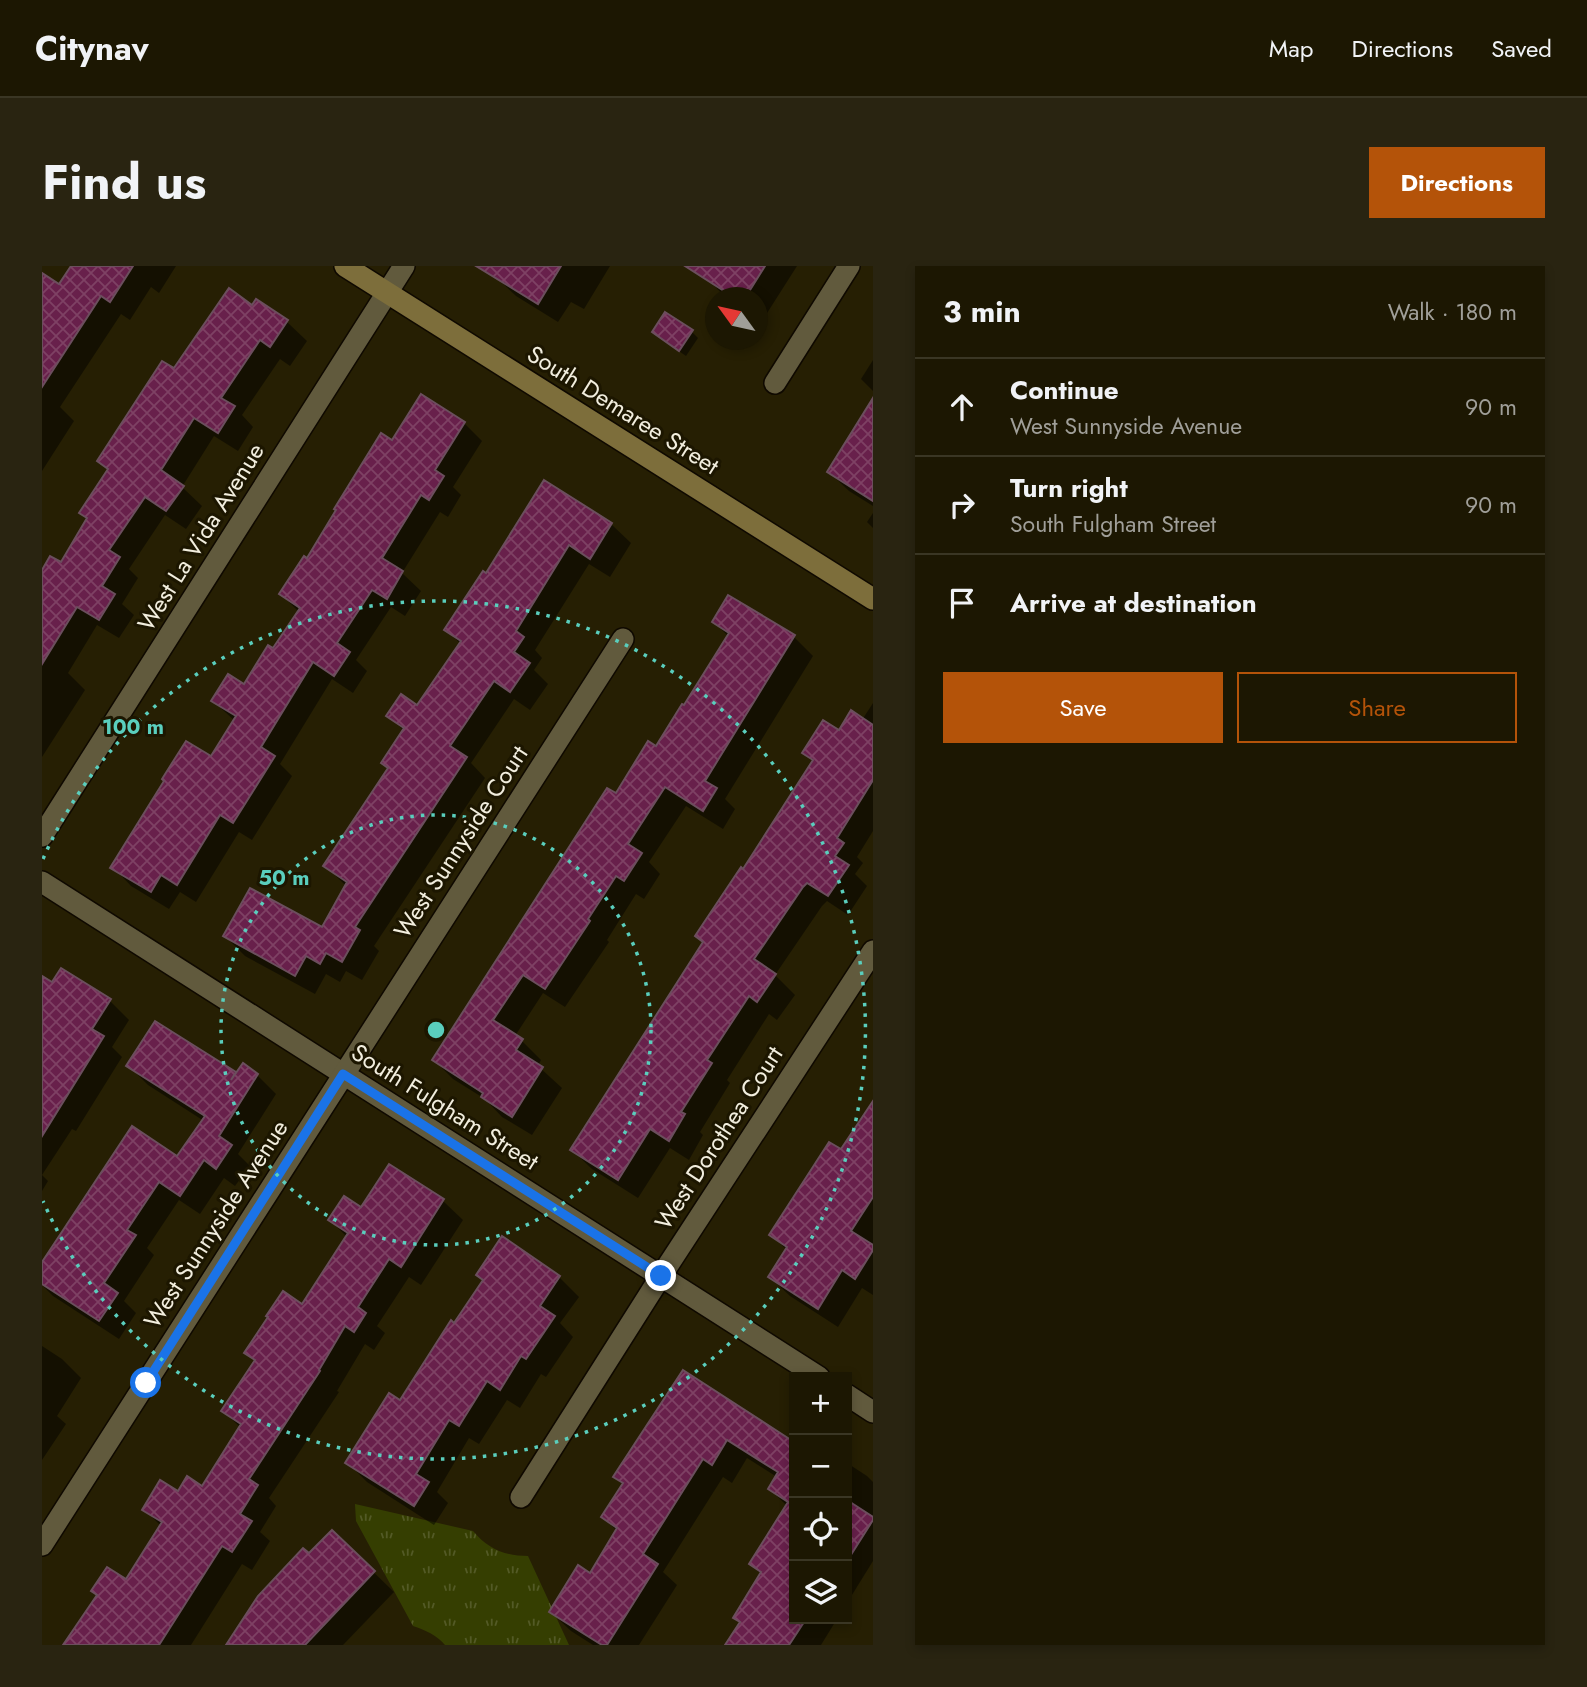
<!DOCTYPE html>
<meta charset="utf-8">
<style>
:root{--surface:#1c1702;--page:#292411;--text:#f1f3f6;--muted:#a09f99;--line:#3a3624;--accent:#b45309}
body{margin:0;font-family:Jost,sans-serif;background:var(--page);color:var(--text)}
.controls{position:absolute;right:21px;bottom:21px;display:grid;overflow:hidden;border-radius:0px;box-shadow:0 4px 10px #0003}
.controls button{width:63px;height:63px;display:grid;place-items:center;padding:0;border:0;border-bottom:2px solid var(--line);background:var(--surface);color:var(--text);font:35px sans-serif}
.compass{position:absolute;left:663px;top:21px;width:63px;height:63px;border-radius:50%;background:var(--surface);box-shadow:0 4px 10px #0003;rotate:303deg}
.stop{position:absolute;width:21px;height:21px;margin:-16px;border:5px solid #1a73e8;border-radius:50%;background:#fff}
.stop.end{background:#1a73e8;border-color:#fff;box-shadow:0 2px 7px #0008}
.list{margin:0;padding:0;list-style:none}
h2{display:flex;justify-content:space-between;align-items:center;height:91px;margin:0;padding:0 28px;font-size:30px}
h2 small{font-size:23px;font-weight:400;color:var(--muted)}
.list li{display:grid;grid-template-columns:46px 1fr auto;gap:21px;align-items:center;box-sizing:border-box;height:98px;padding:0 28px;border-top:2px solid var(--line)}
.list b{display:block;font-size:26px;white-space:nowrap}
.list p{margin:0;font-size:23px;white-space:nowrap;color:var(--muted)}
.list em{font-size:23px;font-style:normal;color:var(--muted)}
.actions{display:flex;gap:14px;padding:21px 28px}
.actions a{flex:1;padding:16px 0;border:2px solid var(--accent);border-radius:0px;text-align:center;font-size:24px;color:var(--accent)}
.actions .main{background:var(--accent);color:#fff}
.icon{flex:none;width:38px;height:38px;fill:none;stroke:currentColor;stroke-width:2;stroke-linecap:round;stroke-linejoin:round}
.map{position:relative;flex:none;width:831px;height:1379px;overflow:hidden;border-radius:0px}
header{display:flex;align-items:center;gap:42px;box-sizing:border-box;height:98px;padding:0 35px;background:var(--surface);border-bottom:2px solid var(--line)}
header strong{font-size:33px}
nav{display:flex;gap:38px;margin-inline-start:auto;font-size:24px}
.intro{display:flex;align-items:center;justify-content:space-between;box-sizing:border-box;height:168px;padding:0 42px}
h1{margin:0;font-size:49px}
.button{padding:18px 32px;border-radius:0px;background:var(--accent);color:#fff;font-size:24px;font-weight:700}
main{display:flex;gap:42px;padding:0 42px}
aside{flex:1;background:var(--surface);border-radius:0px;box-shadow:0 4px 10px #0003}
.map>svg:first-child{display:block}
.park{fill:url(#park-tufts)}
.shadow{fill:#0007}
.building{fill:url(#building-cross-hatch);stroke:#6b4e5d;stroke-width:2}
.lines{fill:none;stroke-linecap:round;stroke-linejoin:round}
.minor-casing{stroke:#0f0900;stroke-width:24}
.secondary-casing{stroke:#0f0900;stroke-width:24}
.minor{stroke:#615a3d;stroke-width:21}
.secondary{stroke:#7d6e3b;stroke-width:21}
.route{stroke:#1a73e8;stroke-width:9}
.ring{fill:none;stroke:#5acebd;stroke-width:3.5;stroke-dasharray:3.5 7}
.labels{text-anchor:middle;stroke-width:6;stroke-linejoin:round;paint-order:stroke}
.street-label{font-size:24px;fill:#f2eede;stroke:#1c1600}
.centre{fill:#5acebd;stroke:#1c1600;stroke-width:3.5}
.ring-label{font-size:21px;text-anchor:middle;font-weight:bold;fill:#5acebd;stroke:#1c1600;stroke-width:6;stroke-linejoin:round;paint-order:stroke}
</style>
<header>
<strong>Citynav</strong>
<nav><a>Map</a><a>Directions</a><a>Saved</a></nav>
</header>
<div class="intro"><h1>Find us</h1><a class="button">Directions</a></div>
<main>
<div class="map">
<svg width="831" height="1379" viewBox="0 0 831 1379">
<defs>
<pattern id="park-tufts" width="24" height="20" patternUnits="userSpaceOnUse" patternTransform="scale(1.75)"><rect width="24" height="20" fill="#353e01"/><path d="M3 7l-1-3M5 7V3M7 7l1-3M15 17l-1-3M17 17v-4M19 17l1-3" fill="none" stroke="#535a26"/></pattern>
<pattern id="building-cross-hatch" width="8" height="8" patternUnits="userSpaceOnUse" patternTransform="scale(1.75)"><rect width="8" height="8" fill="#68204b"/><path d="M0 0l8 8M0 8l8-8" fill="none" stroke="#7e4164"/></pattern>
</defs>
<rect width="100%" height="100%" fill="#261f03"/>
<!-- park -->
<path class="park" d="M 313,1238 L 431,1265 C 446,1283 463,1290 486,1290 L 527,1379 L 403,1379 C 395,1369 383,1364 371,1360 L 314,1255 Z"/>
<!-- shadow -->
<g class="shadow">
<polygon points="31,0 134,0 117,27 109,21 88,54 79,48 18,141 32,155 0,205 0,9 18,21"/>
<polygon points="461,0 568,0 542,43 529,36 516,56 474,30 454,11"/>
<polygon points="672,0 755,0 720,55 716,51 716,32 684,32 665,12"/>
<polygon points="215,35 245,56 265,75 248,100 238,93 200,149 211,161 196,185 172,170 140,221 160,240 144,263 123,249 87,303 96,312 80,338 92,349 77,372 55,359 26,407 43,424 0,491 0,307 19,298 46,254 39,247 67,205 58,195 132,105 211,41"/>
<polygon points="612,66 650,66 656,72 644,90 618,72"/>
<polygon points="831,94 831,125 819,113"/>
<polygon points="831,135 831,240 807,225 787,206"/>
<polygon points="422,157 440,175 411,221 419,229 406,251 398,246 360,307 379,325 363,350 349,341 314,394 325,405 311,427 290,413 238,498 250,510 210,574 197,566 154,636 138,626 127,643 89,620 71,601 169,493 193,455 171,435 202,421 232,385 257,346 239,328 351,177"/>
<polygon points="831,247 831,262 825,256"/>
<polygon points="569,258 589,277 568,311 547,298 493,384 500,392 492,404 506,418 488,444 472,433 429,497 443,512 332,680 337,685 320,714 304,705 298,716 284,708 273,728 203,690 183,670 280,663 304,620 283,599 347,503 362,465 347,449 376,441 419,378 404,364 444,310"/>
<polygon points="672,356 752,371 771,390 683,533 693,543 681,563 644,540 607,596 618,608 602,633 594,628 565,674 567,676 523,741 501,727 473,770 480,775 499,794 496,800 520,822 490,869 460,851 443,833 411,813 392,794 574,530 614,482 643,442 687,371"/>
<polygon points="831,437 831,565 815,591 821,597 813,608 825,620 806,649 785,635 780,640 733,709 753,729 735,754 727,748 685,814 688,817 658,866 661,869 647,894 628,882 596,932 550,903 530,884 662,677 701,605 772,497 762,487 820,454"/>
<polygon points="0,720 68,735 87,754 70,781 80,791 34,865 30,863 0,909 6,915 0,925"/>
<polygon points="87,800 193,808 195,809 215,809 234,828 196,888 208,900 193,920 182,912 158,948 137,934 105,982 112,989 82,1035 94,1047 77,1073 11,1030 0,1019 0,999 135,892 162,855 106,819"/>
<polygon points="831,838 831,1029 820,1022 796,1061 748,1030 728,1011 745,984 729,969 800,886"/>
<polygon points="348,900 401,935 421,954 379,1019 367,1011 335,1060 343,1067 332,1084 323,1078 295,1125 297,1126 227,1232 234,1240 218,1266 228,1275 210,1304 200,1298 149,1379 23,1379 85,1315 120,1261 102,1243 136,1228 161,1223 199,1162 181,1145 214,1096 204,1086 261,1040 305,971 288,954 320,943"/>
<polygon points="517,1011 537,1031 518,1057 531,1071 504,1111 499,1108 478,1142 465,1134 437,1178 427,1172 395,1226 406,1237 392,1259 325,1216 305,1196 359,1136 412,1059"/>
<polygon points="0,1080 20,1093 39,1112 15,1150 24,1158 0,1194"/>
<polygon points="641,1106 752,1178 752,1353 795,1353 779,1379 685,1379 699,1357 693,1352 720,1309 709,1298 745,1240 728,1223 735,1211 705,1192 690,1217 681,1211 621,1306 635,1319 597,1379 551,1379 529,1365 509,1346 548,1309 575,1265 561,1251 581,1219 573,1211"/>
<polygon points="805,1197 825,1210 831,1216 831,1295 805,1337"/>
<polygon points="290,1266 352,1326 301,1379 191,1379"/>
</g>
<!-- building -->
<g class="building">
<polygon points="29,0 91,0 68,36 59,30 0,121 0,7 17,18"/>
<polygon points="434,0 519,0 496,38"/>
<polygon points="643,0 723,0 703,32 693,32"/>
<polygon points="187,22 210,39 214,33 246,54 228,81 218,74 179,132 193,140 176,167 152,152 119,204 142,220 124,245 103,231 67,284 78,291 60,320 73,328 57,354 35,341 0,398 0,304 8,290 19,296 45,252 37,247 66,203 55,195 120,95 132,102"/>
<polygon points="623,46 651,64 637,85 610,66"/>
<polygon points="379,128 423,156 393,204 402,210 387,234 379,229 340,292 361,305 345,333 330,324 295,377 308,386 292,410 271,396 219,481 233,490 191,557 178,549 135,619 119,609 109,626 68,602 122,515 120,513 144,475 169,490 194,450 169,435 186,408 202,418 226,379 231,382 258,342 237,328 262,290 265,292 294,244 292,243 339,167 350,174"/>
<polygon points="831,132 831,235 785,206"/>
<polygon points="502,214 570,257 548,293 527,279 474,365 482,371 472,386 488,397 468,426 452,415 408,480 425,491 313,661 318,664 300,696 284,687 278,698 264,690 253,710 181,670 208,622 280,661 305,616 281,600 346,502 339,497 362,462 344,450 359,428 375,439 419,375 402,364 441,305 444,307"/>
<polygon points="686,329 753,369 663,515 675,522 661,545 623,521 586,578 600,587 582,615 574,610 546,653 548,655 503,723 481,709 451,754 481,773 474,784 501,801 470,851 439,831 441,827 390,794 565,522 574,527 606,475 614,480 640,438 642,439 687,367 670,356"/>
<polygon points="809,444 831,459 831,514 795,572 802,577 793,590 807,599 786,630 765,617 761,621 712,693 734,708 715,736 707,730 665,794 670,797 639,846 643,848 627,875 608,863 576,914 528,884 661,676 653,670 699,601 701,603 771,494 760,487 781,454 797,464"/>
<polygon points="19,702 69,733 50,763 62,770 0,870 0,710 10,716"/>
<polygon points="113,755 194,806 189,814 201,797 216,808 177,870 190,879 174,903 162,894 138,930 117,916 85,964 94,969 62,1017 76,1027 57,1055 0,1018 0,996 90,860 135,890 163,850 84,800"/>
<polygon points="831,835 831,931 809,965 831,979 831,984 813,1013 800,1004 776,1043 726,1011 745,981 727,969 787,876 799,883"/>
<polygon points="347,898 402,933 359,1001 347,993 316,1041 324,1047 312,1066 303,1060 277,1104 278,1105 207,1213 216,1219 198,1248 210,1255 190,1286 180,1280 117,1379 21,1379 55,1329 49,1325 65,1301 84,1313 120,1256 100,1244 118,1214 136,1225 145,1210 160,1220 199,1158 179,1145 213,1094 202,1087 226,1051 224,1050 241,1025 260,1038 306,967 286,954 302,930 319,941"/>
<polygon points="460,970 518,1010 498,1040 513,1050 484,1093 479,1090 458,1124 445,1115 417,1160 407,1154 374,1208 387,1216 372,1240 303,1197 347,1127 358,1134 409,1054 412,1057 441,1014 434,1009"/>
<polygon points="641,1104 752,1176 752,1353 764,1353 747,1379 683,1379 698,1356 691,1352 719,1306 707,1298 746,1236 726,1223 736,1206 685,1174 670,1199 661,1193 601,1288 616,1298 565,1379 560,1379 507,1346 536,1299 548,1307 575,1262 559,1251 581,1217 571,1211"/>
<polygon points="805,1234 831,1251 831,1254 805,1295"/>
<polygon points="290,1264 333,1305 263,1379 184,1379 216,1330 261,1282 267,1287"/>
</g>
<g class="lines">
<defs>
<g id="minor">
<polyline points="733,117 807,0"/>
<polyline points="0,570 362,0"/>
<polyline points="0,616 777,1111"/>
<polyline points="805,1129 831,1146"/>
<polyline points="479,1231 619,1010 831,685"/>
<polyline points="0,1279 581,373"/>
</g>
<polyline id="secondary" points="303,0 831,333"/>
</defs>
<!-- minor casing -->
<use href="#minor" class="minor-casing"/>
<!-- secondary casing -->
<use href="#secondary" class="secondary-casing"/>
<!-- minor -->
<use href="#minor" class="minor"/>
<!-- secondary -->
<use href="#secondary" class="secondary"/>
</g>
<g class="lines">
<!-- route -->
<polyline class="route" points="104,1117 301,808 619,1010"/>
</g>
<!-- distance rings -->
<g class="ring">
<circle cx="394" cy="764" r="215"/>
<path d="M1 593A429 429 0 1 1 1 935"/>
</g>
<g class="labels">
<!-- street labels -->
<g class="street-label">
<text transform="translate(581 144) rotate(32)" y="8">South Demaree Street</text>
<text transform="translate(159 271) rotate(-58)" y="8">West La Vida Avenue</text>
<text transform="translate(419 576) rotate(-57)" y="8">West Sunnyside Court</text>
<text transform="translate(403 841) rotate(32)" y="8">South Fulgham Street</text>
<text transform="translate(677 872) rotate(-57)" y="8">West Dorothea Court</text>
<text transform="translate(174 958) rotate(-57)" y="8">West Sunnyside Avenue</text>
</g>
</g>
<circle cx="394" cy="764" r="10" class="centre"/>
<g class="ring-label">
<text x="91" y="468">100 m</text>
<text x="242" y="619">50 m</text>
</g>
</svg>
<div class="controls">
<button>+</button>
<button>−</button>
<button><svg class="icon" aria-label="locate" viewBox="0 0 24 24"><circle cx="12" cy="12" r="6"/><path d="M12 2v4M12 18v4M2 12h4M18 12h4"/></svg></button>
<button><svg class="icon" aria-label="layers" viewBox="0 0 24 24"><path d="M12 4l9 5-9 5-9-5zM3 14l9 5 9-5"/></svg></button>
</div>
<svg class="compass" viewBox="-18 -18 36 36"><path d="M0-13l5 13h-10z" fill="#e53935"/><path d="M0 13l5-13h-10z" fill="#a09f99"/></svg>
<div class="stop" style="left:104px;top:1117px"></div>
<div class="stop end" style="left:619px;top:1010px"></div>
</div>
<aside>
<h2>3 min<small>Walk · 180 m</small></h2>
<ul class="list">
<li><svg class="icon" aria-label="ahead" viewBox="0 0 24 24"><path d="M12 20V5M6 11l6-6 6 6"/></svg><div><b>Continue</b><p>West Sunnyside Avenue</p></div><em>90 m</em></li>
<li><svg class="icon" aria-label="right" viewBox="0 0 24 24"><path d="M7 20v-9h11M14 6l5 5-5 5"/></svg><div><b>Turn right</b><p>South Fulgham Street</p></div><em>90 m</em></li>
<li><svg class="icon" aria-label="arrive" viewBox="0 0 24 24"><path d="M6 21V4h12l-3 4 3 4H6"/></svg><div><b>Arrive at destination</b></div></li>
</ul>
<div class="actions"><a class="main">Save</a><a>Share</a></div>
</aside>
</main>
